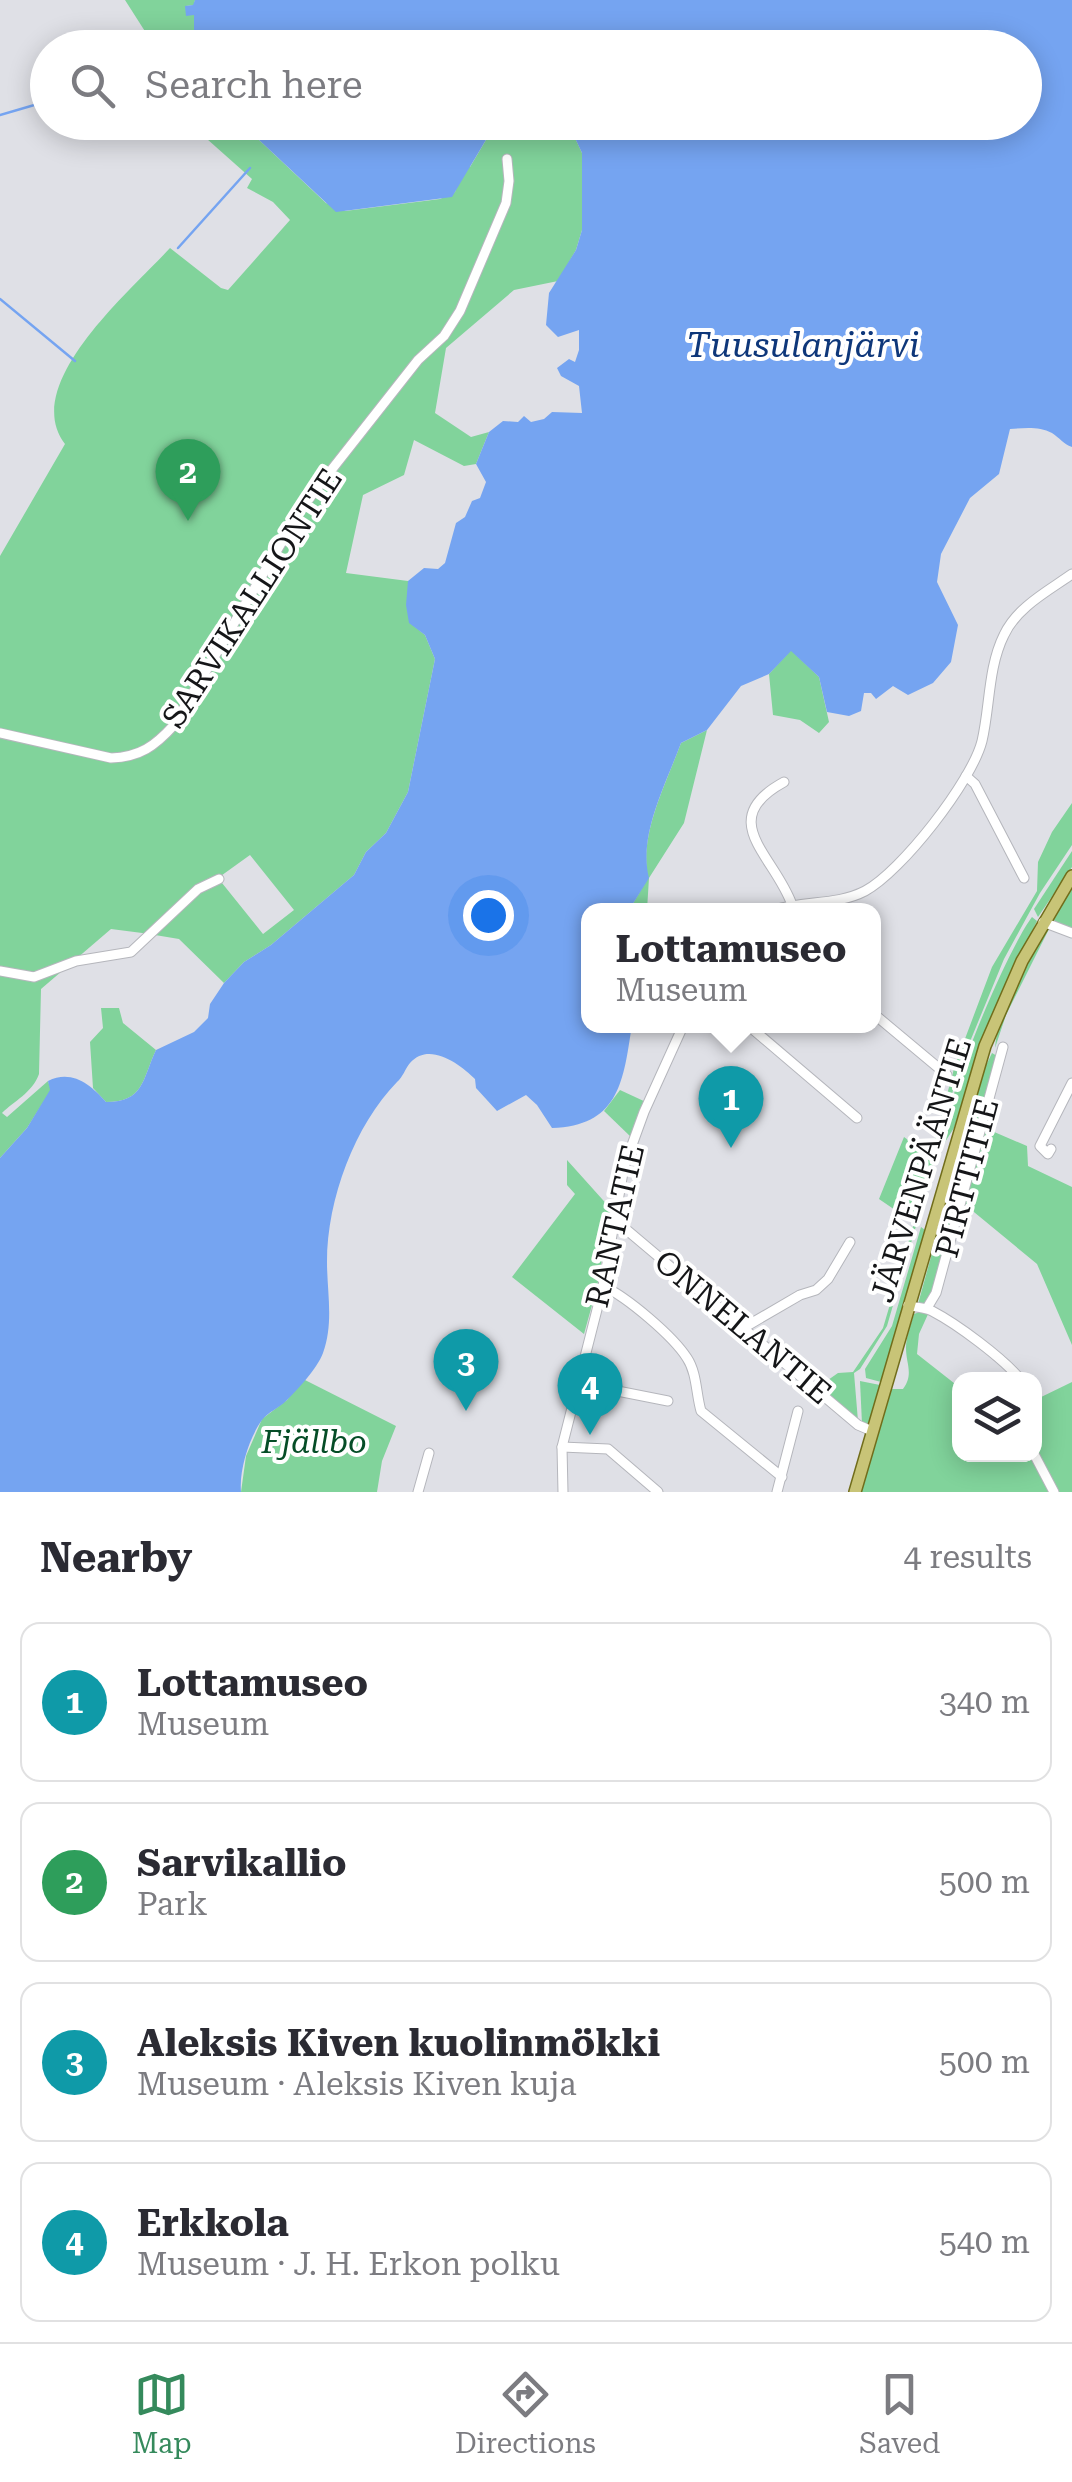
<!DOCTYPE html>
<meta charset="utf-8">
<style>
:root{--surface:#fff;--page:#f7f7f7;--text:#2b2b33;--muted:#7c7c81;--line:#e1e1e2;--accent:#358a5c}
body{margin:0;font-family:"Roboto Serif",serif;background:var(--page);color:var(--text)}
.controls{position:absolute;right:30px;bottom:30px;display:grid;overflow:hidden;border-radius:20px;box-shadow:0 5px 25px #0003}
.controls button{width:90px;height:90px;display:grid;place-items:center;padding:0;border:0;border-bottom:2px solid var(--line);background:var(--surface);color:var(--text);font:50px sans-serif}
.you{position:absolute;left:488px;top:915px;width:35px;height:35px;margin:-25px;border:8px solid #fff;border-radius:50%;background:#1a73e8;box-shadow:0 0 0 15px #1a73e833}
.badge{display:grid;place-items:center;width:65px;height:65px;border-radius:50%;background:var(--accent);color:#fff;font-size:32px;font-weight:700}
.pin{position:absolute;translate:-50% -82px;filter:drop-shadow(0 2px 5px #0008)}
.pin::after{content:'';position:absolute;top:52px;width:35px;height:30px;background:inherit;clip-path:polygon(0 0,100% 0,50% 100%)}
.popup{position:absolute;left:581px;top:903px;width:300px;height:130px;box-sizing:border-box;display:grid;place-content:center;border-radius:20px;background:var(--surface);filter:drop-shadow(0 2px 8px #0005);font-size:32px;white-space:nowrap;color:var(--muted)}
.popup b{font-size:38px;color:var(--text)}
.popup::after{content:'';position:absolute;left:50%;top:100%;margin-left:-20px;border:20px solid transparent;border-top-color:var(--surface)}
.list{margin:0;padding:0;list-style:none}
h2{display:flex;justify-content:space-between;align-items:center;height:130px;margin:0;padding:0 40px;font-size:42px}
h2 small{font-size:32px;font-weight:400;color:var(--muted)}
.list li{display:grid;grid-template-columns:65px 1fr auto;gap:30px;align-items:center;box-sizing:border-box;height:160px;margin:0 20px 20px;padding:0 20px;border:2px solid var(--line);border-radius:20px}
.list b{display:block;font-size:38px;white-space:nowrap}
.list p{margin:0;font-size:32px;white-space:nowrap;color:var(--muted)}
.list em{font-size:32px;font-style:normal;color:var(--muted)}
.icon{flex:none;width:55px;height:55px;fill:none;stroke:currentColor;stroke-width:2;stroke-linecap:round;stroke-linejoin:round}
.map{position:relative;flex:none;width:1072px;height:1492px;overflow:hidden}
.search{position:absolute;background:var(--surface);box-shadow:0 5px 25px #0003;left:30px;right:30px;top:30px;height:110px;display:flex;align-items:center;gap:25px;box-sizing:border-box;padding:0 35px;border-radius:55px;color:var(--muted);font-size:38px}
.sheet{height:850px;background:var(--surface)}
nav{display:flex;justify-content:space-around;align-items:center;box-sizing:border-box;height:140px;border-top:2px solid var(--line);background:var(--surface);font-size:28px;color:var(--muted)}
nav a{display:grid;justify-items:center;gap:5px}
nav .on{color:var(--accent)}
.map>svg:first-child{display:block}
.green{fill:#81d39b}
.water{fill:#75a4f1}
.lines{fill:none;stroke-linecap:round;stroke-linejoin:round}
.stream{stroke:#75a4f1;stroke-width:2.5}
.minor-casing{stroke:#b5b6bc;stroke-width:11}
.major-casing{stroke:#716d1b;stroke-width:14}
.minor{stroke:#fff;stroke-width:9}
.major{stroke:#c8c477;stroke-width:11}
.labels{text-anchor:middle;stroke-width:8;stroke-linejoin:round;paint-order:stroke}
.street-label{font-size:32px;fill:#151618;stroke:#fff}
.park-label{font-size:32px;font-style:italic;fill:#054d27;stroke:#fff}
.water-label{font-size:35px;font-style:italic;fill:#0e377a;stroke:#fff}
</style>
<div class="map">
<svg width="1072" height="1492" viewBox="0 0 1072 1492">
<rect width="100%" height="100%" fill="#dfe0e6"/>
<!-- green -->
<g class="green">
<polygon points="125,0 195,0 194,5 186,6 194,14 194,47 155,47"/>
<path d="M 194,123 L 241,123 L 326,203 L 345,211 L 440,199 L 455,192 L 465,165 L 470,167 L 496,123 L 568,123 L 582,153 L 582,230 L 576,250 L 558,281 L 514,290 L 446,348 L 435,413 L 471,437 L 489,432 L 476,464 L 464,466 L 414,440 L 404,475 L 363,495 L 346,573 L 408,581 L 408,615 L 414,626 L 425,635 L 435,659 L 408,792 L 386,833 L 366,852 L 354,875 L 271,945 L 244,962 L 224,983 L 179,939 L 155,935 L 199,891 L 222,883 L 263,934 L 294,910 L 250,855 L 218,878 L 197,888 L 150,934 L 111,929 L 41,989 L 39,1074 C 32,1093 14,1101 2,1113 L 7,1117 L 48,1081 L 51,1090 L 27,1128 L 0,1158 L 0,556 L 65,444 C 19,384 132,290 170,248 L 221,288 L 228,290 L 290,220 L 273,202 L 247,188 L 252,179 L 198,131 Z"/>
<polygon points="791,650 819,677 829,722 819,733 800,720 773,715 769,674"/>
<path d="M 707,730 L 684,823 L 649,878 L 647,910 L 629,910 L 648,878 C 639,834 666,784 681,743 Z"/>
<polygon points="1072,803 1072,845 1040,893 1004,959 955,1078 952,1077 954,1068 992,967 1037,891 1038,862 1052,832"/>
<polygon points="1072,851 1072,867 1038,917 1034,909"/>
<polygon points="1072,885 1072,929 1051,921"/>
<path d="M 1032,917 L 1037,921 L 993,1012 L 954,1128 L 945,1142 C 941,1105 1007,950 1032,917 Z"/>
<path d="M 1046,929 L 1049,929 L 1006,1015 L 995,1048 C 998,1007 1026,965 1046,929 Z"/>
<path d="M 101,1008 L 119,1008 L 123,1023 L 156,1050 C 142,1080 144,1102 106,1102 L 93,1088 L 90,1042 L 103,1028 Z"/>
<polygon points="992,1053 997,1056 993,1077 932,1297 927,1305 918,1304 981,1076"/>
<polygon points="951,1080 955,1083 930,1175 926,1175 929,1181 887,1326 860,1369 854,1373 858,1421 818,1387 838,1373 853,1372 883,1328 914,1223 879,1199 904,1137 930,1156"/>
<polygon points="620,1090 648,1103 632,1138 604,1111"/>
<polygon points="985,1128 1027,1146 1028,1166 1072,1187 1072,1345 1037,1264 963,1203"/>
<polygon points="567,1160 611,1209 597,1287 584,1334 512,1277 575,1194 567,1185"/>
<polygon points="921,1227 925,1230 881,1382 866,1378 865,1369 892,1326"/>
<path d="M 922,1311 L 929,1312 L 919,1334 L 917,1354 L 959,1387 L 960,1454 L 1034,1454 L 1035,1400 L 1072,1382 L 1072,1492 L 861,1492 L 890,1389 L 903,1389 C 914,1374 906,1364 906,1348 C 906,1337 911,1324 914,1314 Z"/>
<polygon points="303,1379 396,1426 382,1461 377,1492 241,1492 246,1456 262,1419 287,1400"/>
<polygon points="860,1381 880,1385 870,1421 866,1425 862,1424"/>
</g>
<!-- water -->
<g class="water">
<path d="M 195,0 L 1072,0 L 1072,447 C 1063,444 1060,438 1052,433 C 1039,426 1024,428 1010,429 L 999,474 L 970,498 L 941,554 L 937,582 L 958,625 L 951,662 L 933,683 L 908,695 L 893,686 L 876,699 L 871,693 L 864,693 L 861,711 L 849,716 L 827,712 L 819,677 L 791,651 L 769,674 L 741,686 L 707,730 L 681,743 C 666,784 638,835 649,878 L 629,910 L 588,910 L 588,1026 L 627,1026 L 631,1031 C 623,1084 617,1126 552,1128 L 537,1105 L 526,1095 L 497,1111 L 476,1088 L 475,1079 C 460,1064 429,1041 410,1063 C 405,1069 403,1077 397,1082 C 355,1125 327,1199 327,1262 C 327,1292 334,1323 323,1353 C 317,1369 298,1389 286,1401 C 279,1408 268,1412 262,1420 C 249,1438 239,1470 241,1492 L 0,1492 L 0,1158 L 27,1128 L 50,1090 L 48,1081 C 72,1069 91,1085 106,1102 C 144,1102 142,1080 156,1050 L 194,1032 L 208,1018 L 210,1004 L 224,983 L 244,962 L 271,945 L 354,875 L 366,852 L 386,833 L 408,792 L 435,659 L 425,635 L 409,623 L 406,605 L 408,581 L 424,568 L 438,569 L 445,563 L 456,523 L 465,517 L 472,501 L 480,498 L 486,482 L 476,464 L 489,432 L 503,421 L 518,422 L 524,416 L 531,422 L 544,419 L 552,412 L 582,413 L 579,386 L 561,376 L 557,368 L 569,359 L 575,362 L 579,350 L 579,330 L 558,337 L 546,325 L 549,293 L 576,250 L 582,230 L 582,153 L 568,123 L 1024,122 L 1024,48 L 194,47 L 194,15 L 186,16 L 185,6 L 193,5 Z"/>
<polygon points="241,123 496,123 452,197 336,212"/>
</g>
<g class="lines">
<!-- stream -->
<g class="stream">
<polyline points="0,115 48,101"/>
<polyline points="178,248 250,168"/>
<polyline points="0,299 75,361"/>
</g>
<defs>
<g id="minor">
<path d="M 0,733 L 111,758 C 140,757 155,746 174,725 L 303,506 L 418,360 L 444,336 L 460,311 L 506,203 L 509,181 L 507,159"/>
<polyline points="966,776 975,784 1024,878"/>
<path d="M 784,782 C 714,820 775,856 792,905"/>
<path d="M 775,910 C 804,900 836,906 865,891 C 901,872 972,781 982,741 C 990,707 988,667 1004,635 C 1017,607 1048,591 1072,574"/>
<polyline points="1043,922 1072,933"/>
<polyline points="0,971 34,977 76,961 131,952 198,889 219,879"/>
<polyline points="874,1014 947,1075"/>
<polyline points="749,1026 857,1118"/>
<polyline points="1051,1149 1048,1154 1040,1146 1072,1083"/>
<polyline points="615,1220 858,1425 872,1431"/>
<path d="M 603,1286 C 627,1297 673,1336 687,1358 C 697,1373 696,1394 701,1411 L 782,1477"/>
<path d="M 908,1305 C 916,1308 924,1307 932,1311 C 957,1324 1003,1358 1021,1380"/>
<polyline points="927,1308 936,1293 1003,1047"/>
<polyline points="745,1327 800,1295 816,1290 828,1279 850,1242"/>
<polyline points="577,1383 668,1401"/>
<polyline points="562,1447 608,1449 658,1492"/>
<polyline points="1034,1454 1054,1492"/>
<polyline points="418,1492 429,1453"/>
<polyline points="563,1492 562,1447 603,1286 624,1167 644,1112 683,1026"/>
<polyline points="777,1492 798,1411"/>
</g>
<polyline id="major" points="855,1492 985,1046 1022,961 1072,876"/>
</defs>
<!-- minor casing -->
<use href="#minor" class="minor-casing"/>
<!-- major casing -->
<use href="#major" class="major-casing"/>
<!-- minor -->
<use href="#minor" class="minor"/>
<!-- major -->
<use href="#major" class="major"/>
</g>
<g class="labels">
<!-- street labels -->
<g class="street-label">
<text transform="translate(252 598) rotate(-57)" y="11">SARVIKALLIONTIE</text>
<text transform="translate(921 1170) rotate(-73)" y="11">JÄRVENPÄÄNTIE</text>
<text transform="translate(967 1178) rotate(-75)" y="11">PIRTTITIE</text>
<text transform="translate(615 1226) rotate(-77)" y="11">RANTATIE</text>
<text transform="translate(743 1327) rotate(40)" y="11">ONNELANTIE</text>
</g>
<!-- park labels -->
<g class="park-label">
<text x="314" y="1453">Fjällbo</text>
</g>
<!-- water labels -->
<g class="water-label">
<text x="803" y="357">Tuusulanjärvi</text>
</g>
</g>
</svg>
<div class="controls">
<button><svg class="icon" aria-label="layers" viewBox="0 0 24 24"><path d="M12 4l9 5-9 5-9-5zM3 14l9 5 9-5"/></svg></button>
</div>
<div class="you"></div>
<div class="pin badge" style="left:731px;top:1148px;background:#0f9aa8">1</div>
<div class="popup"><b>Lottamuseo</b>Museum</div>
<div class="pin badge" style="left:188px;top:521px;background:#2e9e5b">2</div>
<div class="pin badge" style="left:466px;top:1411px;background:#0f9aa8">3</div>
<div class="pin badge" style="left:590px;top:1435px;background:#0f9aa8">4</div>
<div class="search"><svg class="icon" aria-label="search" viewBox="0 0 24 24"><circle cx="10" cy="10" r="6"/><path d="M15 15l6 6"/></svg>Search here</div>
</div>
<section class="sheet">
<h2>Nearby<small>4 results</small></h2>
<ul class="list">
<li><span class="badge" style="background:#0f9aa8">1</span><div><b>Lottamuseo</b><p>Museum</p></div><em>340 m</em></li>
<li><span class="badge" style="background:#2e9e5b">2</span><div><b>Sarvikallio</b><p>Park</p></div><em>500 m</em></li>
<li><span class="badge" style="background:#0f9aa8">3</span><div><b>Aleksis Kiven kuolinmökki</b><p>Museum · Aleksis Kiven kuja</p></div><em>500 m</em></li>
<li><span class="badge" style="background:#0f9aa8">4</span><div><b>Erkkola</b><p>Museum · J. H. Erkon polku</p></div><em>540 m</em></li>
</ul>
</section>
<nav>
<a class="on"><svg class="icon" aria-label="map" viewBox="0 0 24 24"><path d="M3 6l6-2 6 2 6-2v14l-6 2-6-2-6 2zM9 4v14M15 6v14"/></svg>Map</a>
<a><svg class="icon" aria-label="directions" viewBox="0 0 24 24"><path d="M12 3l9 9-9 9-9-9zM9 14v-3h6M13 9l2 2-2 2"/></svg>Directions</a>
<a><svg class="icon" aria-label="saved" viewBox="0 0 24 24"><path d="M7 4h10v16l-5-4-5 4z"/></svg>Saved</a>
</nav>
